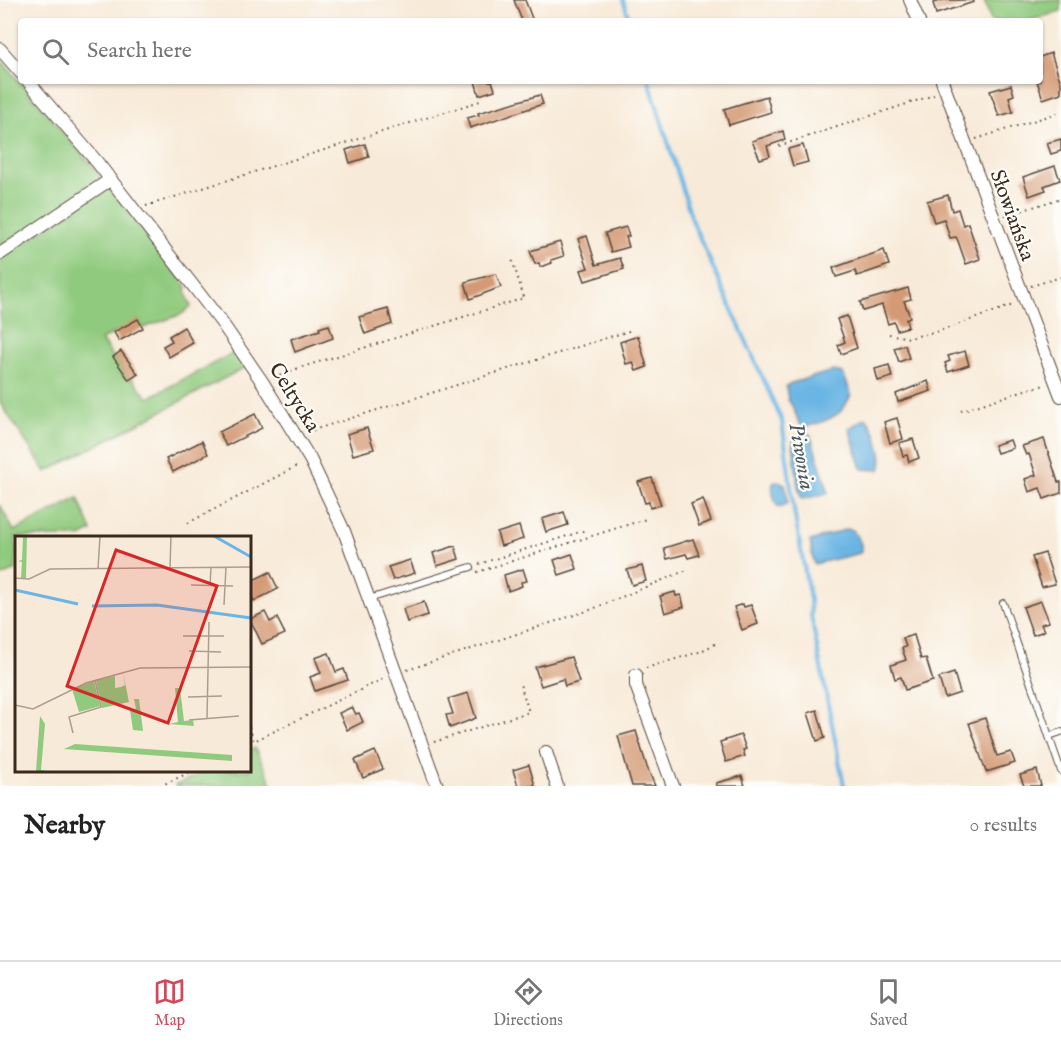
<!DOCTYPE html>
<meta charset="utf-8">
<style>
:root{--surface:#fff;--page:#f2f2f2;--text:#222;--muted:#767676;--line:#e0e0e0;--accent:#d1495b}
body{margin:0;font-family:"IM FELL English",serif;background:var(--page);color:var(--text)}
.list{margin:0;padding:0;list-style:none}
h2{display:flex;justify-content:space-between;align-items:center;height:78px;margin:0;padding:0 24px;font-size:26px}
h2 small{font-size:20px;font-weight:400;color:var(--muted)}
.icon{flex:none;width:33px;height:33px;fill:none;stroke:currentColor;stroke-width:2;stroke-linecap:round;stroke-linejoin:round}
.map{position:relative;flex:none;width:1061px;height:786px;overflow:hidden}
.search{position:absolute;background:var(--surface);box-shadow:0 2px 4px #0004;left:18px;right:18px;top:18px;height:66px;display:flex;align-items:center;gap:15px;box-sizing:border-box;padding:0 21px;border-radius:6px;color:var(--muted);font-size:22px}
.sheet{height:174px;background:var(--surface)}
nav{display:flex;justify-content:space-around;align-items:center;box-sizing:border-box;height:84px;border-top:2px solid var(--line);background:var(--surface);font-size:16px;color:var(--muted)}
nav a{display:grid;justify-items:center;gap:3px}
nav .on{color:var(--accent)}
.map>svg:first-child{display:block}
.green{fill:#90ca7e;stroke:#667a4e;stroke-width:1.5}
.water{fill:#6bb5e4;stroke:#537081;stroke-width:1.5}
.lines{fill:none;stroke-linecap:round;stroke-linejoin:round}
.stream{stroke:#6bb5e4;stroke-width:4}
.building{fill:#d49a75}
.service-casing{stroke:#57473a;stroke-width:8}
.minor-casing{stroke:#57473a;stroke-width:14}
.path{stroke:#57473a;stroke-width:2;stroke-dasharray:1.5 4.5;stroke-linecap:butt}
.service{stroke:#fff;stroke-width:6}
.minor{stroke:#fff;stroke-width:12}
.labels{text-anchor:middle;stroke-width:4.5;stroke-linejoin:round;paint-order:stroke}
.street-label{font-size:21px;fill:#3b2a1e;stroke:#fdfcf7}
.water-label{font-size:22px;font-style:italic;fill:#4c5b63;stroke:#fdfcf7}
.inset-river{fill:none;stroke:#6bb5e4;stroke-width:3}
.inset-road{fill:none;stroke:#ac9d8e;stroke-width:1.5}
.view{fill:#d62828;fill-opacity:0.15;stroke:#d62828;stroke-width:3}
.inset-edge{fill:none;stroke:#3b2a1e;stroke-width:3}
</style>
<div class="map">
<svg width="1061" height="786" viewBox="0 0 1061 786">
<rect width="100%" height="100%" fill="#fdfcf7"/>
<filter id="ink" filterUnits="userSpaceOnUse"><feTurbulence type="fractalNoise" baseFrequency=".0167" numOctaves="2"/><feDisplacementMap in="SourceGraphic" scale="12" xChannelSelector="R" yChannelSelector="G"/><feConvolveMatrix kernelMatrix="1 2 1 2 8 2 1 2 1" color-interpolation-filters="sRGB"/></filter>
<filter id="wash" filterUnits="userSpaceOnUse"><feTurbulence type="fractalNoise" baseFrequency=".008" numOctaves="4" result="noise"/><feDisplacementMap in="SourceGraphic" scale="24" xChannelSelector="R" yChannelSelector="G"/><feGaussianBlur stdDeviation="1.35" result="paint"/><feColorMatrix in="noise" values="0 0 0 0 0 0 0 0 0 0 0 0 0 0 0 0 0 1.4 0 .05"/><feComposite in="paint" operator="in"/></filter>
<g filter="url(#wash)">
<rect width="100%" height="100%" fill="#f8ead8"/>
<!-- green -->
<g class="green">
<polygon points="984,0 1061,0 1061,11 1029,21 991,21"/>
<polygon points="0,59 100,175 99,181 0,249"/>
<polygon points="105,189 112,190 187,287 186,293 191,306 182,314 143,328 138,320 101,340 129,380 132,378 148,398 235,352 246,367 46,472 0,403 0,258"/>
<polygon points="78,498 92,531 80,537 16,537 16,569 0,577 0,505 14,531"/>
<polygon points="255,748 273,786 174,786 209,770 249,770 249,750"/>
</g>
<!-- water -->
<g class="water">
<path d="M 833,371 L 843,373 L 851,394 C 849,400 845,406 841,411 C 835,417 808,430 801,425 C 797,422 795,407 788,400 L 786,386 L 791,383 Z"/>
<path d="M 866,418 C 875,429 886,456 880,470 L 862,469 L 849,428 Z"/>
<polygon points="810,434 828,490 827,494 802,499 798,487 793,443 796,437"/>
<path d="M 778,481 L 785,484 L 788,503 L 780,507 L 777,506 C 774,499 771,490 773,483 Z"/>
<path d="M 847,529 L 853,530 C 857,537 864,544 860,553 L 814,564 L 810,541 Z"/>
</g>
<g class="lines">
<!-- stream -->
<g class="stream">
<polyline points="623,0 630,21"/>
<polyline points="649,81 693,223 782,421 795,517 810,600 811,616 844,786"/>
</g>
</g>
<g id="blocks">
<!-- building -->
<g class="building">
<polygon points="514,0 525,0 533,21 522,21"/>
<polygon points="943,0 973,0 974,2 936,14 933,3"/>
<polygon points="1051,53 1061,83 1061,93 1043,99 1037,81 1040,81 1040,57"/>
<polygon points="475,81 492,81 495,90 479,95"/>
<polygon points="1011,85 1014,95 1009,97 1013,112 999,116 990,91"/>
<polygon points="540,95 543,104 470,128 467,118 479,115 478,113"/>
<polygon points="767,96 771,112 729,125 724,109"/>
<polygon points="783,131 785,140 767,146 770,156 760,159 752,141"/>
<polygon points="1061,139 1061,151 1051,154 1047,143"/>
<polygon points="365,144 369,157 350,163 346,150"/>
<polygon points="803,145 808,162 793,166 788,149"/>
<polygon points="1055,166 1060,180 1044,186 1046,190 1029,196 1023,177"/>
<polygon points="948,195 952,211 958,209 963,225 968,223 980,259 966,264 958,241 956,237 950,238 944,219 934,222 927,201"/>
<polygon points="626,227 629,236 626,237 629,247 611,252 605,233"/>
<polygon points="587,236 596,265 620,258 624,269 585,281 581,270 588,268 578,239"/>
<polygon points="560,242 564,256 551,260 552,263 540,267 539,263 535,264 530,251"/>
<polygon points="884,250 889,265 857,276 855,271 836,277 833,268"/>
<polygon points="496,274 501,287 470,299 465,282"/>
<polygon points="908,288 911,299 904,301 910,317 906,319 908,327 897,330 894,322 888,324 882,305 863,311 860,302"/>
<polygon points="388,309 392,324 365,334 359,317"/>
<polygon points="847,316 857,348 841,354 838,345 845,342 837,319"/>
<polygon points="138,319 143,328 119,341 114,332"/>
<polygon points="329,325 333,338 295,352 291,339 320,330 319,328"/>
<polygon points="184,327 193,343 169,357 163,346 172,341 169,336"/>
<polygon points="638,336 647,367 636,371 633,362 626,364 620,342"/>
<polygon points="905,345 909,358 899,362 894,348"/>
<polygon points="121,351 138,374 129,380 113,357"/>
<polygon points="965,351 969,365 948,372 945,363 950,361 948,356"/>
<polygon points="889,365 892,377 878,381 875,369"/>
<polygon points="928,381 931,391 898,402 896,394"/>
<polygon points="255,414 262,428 226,446 219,432"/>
<polygon points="897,418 903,439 890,443 884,422"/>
<polygon points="367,428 374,449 353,455 347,434"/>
<polygon points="913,439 919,458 909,462 907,455 903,456 899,443"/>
<polygon points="1044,439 1058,482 1061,482 1061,493 1044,499 1040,488 1029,492 1025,479 1036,475 1029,454 1026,455 1022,446"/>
<polygon points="1010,440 1013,448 997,453 994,445"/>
<polygon points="202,441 208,454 173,472 166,459"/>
<polygon points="652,478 661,505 650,508 649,502 645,503 638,482"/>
<polygon points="703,499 711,521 699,526 691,504"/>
<polygon points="564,512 568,525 546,532 542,519"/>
<polygon points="519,526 523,539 501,546 497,533"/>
<polygon points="693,539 699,555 688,558 686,554 667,559 664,548"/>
<polygon points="455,546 459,559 437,566 433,553"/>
<polygon points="1045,553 1055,584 1042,587 1032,557"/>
<polygon points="572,554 577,569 559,575 554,560"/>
<polygon points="410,560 415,573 393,580 388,567"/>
<polygon points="642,566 646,581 632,585 627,570"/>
<polygon points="523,569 527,581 521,582 522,586 508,591 504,575"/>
<polygon points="270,572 278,589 254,601 249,591 249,582"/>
<polygon points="675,592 676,596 681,595 684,607 665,613 660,596"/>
<polygon points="1041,601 1049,622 1041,624 1044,631 1033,635 1023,607"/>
<polygon points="424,602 428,615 407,622 403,609"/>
<polygon points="743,604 744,607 751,605 758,624 742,630 734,607"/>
<polygon points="265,612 270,622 277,618 285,634 262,644 250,619"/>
<polygon points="914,635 921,659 926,658 933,681 905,690 901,677 895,679 891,665 906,660 902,648 906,647 903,638"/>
<polygon points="329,653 336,672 344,669 348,680 315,691 310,677 321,673 315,658"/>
<polygon points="571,657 579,682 565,686 563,679 541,686 535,667"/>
<polygon points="954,673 960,693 945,698 939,678"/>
<polygon points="468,693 476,718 450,728 446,715 453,714 448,699"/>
<polygon points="352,707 356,714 359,713 363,722 347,730 339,713"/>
<polygon points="817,710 825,738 817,741 808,713"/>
<polygon points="985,718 997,756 1011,752 1015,763 986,772 969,723"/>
<polygon points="636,731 647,767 655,786 632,786 618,736"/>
<polygon points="741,735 746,749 743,750 745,756 726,762 720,742"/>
<polygon points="375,751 383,769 363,778 355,760"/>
<polygon points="529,765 535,786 518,786 513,770"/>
<polygon points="1037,770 1041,786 1024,786 1020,775"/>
<polygon points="742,776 745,786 717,786 716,783"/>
</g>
</g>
</g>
<g filter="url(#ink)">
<use href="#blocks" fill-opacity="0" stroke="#57473a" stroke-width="1.5"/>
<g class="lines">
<defs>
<g id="service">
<polyline points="369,599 471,567"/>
<polyline points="1003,603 1061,771"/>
<polyline points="1049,736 1061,732"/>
</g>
<g id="minor">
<polyline points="910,0 919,21"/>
<polyline points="0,49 21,73"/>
<polyline points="28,81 97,162 222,323 263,383 310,459 344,531 437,786"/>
<polyline points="942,81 1061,396"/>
<polyline points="0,254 111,179"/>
<polyline points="636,675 636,685 673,786"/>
<polyline points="546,752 557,786"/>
</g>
</defs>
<!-- service casing -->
<use href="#service" class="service-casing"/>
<!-- minor casing -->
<use href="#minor" class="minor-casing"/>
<!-- path -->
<g class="path">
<polyline points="976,139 1061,112"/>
<polyline points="779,146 934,95"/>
<polyline points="146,206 480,101"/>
<polyline points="1005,216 1061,198"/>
<polyline points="1031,286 1061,277"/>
<polyline points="889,334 909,338 939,331 1013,305"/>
<polyline points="274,378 296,369 524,298 512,259"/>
<polyline points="961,411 1028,389 1045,385"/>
<polyline points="307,432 632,330"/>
<polyline points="188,523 299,465"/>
<polyline points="479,564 586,530"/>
<polyline points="477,572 646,519"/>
<polyline points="646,668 699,652 715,644"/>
<polyline points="407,670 590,610 687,570"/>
<polyline points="249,727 254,741 385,678"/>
<polyline points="434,742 529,712 520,684"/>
<polyline points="160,786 195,770"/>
</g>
<!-- service -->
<use href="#service" class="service"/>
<!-- minor -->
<use href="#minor" class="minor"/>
</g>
</g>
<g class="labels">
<!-- street labels -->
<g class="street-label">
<text transform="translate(1013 215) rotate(70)" y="7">Słowiańska</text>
<text transform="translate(295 397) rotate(58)" y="7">Celtycka</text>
</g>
<!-- water labels -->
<g class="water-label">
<text transform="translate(803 456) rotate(80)" y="8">Piwonia</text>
</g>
</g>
<!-- overview -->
<g transform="translate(15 536)">
<rect width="236" height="236" fill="#f8ead8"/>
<path d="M 8,0 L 12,0 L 11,42 L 6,42 L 7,26 L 3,25 L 7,24 ZM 108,136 L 114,166 L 87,172 L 81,144 L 100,140 L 100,152 L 106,151 L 110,149 ZM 79,145 L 85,170 L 64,176 L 57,153 ZM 160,152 L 165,152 L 169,185 L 178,184 L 179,190 L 154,188 L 163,186 ZM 119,163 L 124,163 L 128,195 L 118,194 L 115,174 L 121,173 ZM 25,180 L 30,188 L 26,234 L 32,235 L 21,235 ZM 60,208 L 217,219 L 217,225 L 49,213 Z" fill="#90ca7e"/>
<path class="inset-river" d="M 199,0 L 236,21M 0,54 L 63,68M 77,70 L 142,69 L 236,82"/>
<path class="inset-road" d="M 155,32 L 156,0M 83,33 L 85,0M 0,42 L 14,43 L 35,33 L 236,31M 176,49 L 218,50M 195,50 L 196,31M 209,69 L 211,31M 168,100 L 209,100M 174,115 L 206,116M 173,161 L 207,160M 0,169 L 18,173 L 71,147 L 125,132 L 236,131M 192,182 L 194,86M 174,184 L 224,180M 58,197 L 54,181 L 86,171 L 80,144"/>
<path class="view" d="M 101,14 L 202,50 L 153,187 L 52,150 Z"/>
<rect width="236" height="236" class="inset-edge"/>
</g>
</svg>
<div class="search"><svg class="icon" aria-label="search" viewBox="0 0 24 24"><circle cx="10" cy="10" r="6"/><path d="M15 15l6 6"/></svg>Search here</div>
</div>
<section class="sheet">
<h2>Nearby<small>0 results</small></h2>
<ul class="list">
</ul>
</section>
<nav>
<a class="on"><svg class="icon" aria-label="map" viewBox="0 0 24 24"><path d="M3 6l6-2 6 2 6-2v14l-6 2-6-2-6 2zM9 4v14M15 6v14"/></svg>Map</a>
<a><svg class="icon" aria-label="directions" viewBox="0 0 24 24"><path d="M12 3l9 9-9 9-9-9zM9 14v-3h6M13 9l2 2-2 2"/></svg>Directions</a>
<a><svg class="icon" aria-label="saved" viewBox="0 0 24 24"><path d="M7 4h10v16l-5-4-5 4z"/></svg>Saved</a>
</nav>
